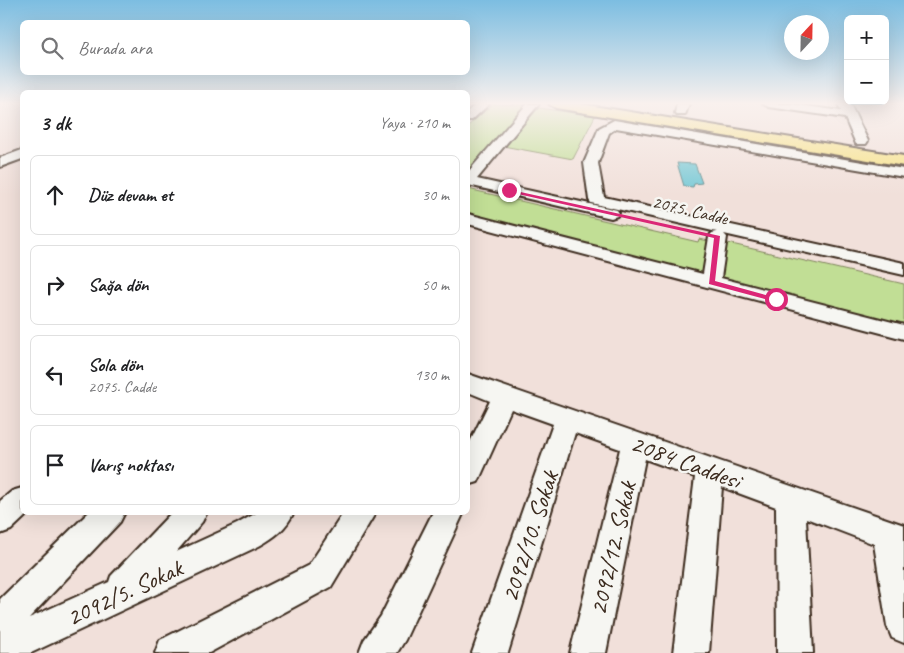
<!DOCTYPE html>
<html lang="tr">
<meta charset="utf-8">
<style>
:root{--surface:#fff;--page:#f6f6f6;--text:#202124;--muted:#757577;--line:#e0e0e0}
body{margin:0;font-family:Caveat,sans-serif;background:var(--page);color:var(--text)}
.controls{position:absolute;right:15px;top:15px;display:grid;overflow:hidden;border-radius:8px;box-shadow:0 5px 20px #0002}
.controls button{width:45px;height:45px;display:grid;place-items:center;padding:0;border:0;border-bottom:1px solid var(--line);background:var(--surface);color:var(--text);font:25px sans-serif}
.compass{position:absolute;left:784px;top:15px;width:45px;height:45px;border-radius:50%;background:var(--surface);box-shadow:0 5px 20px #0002;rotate:22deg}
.stop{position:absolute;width:15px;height:15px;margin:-11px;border:4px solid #db2777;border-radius:50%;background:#fff}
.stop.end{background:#db2777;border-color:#fff;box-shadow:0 1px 5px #0008}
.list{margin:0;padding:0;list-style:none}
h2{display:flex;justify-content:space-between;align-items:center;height:65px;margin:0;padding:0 20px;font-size:21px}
h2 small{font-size:16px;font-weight:400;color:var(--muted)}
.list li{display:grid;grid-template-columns:32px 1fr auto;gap:15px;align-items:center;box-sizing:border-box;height:80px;margin:0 10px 10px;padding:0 10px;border:1px solid var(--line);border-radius:8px}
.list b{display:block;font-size:19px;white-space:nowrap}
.list p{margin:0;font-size:16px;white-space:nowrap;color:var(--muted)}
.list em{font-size:16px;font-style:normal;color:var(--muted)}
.icon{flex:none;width:28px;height:28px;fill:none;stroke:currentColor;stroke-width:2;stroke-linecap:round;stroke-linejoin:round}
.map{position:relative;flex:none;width:904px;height:653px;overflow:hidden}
.search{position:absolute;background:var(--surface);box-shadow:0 5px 20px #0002;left:20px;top:20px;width:450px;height:55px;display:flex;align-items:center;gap:12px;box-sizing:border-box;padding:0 18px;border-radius:8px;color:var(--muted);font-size:19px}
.panel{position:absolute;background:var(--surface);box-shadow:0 5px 20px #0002;left:20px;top:90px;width:450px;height:425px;border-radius:8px}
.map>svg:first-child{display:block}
.green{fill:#c1de95;stroke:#7e845a}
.water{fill:#7acad6;stroke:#618a8c}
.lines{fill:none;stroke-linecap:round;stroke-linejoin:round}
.minor-casing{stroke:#3b2a1e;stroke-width:4}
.major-casing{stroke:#3b2a1e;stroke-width:4}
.minor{fill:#f6f6f2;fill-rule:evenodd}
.major{fill:#f7e281;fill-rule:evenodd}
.route{fill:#db2777}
.labels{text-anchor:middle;stroke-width:5;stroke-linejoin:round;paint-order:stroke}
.far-street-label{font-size:18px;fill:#3b2a1e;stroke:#f6f6f2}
.near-street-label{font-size:25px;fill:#3b2a1e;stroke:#f6f6f2}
</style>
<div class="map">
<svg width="904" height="653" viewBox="0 0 904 653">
<rect width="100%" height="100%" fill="#f1e0da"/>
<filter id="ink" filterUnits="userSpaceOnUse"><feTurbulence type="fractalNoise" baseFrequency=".02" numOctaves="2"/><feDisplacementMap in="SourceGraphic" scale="10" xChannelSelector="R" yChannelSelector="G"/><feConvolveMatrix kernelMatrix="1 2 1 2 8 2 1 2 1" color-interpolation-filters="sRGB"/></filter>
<g filter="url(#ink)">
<!-- green -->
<g class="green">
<polygon points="493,104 526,105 468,172 468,126"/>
<polygon points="539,108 595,116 573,159 503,146"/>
<polygon points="468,189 698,242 699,239 709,241 702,275 468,215"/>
<polygon points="723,242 904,284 904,328 718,280"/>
</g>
<!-- water -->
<polygon class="water" points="677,163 695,164 702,183 694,184 693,187 684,186"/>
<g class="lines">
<defs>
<g id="minor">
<polygon points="476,104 489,104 472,120 468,120 468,111"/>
<polygon points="527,104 539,104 477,179 617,210 619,213 617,216 611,218 468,185 468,172"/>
<polygon points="677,104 689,104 685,115 677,115 675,113"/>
<polygon points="763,104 792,104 841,111 838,104 850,104 868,141 866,144 856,144 845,118 769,107"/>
<polygon points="614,120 904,169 904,177 616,128 609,133 598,163 604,197 904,263 904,275 724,234 727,237 721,278 904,325 904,339 468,224 468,214 703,274 709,237 712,233 717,232 591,203 589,200 584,163 599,128"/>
<polygon points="22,150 22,159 0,167 0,158"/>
<polygon points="468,374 904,525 904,643 892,638 887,626 874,544 806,518 813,653 777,653 776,507 722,487 709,653 673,653 695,477 645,459 606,653 570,653 620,449 575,433 508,653 472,653 553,424 511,409 478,482 468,485 468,446 490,401 468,392"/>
<polygon points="22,488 22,512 30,512 11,530 0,534 0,501 12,491"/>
<path d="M 89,512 L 125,512 L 120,522 L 29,618 L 109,582 L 111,576 L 172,512 L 207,512 L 202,522 L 176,552 L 237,524 L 258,512 L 294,512 C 286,529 275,537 259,546 L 31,653 L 0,653 L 0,599 Z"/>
<polygon points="344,512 376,512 331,587 209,653 155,653 160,640 309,565"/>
<polygon points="433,512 464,512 405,640 397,653 359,653 364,640 381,616"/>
</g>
<polygon id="major" points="549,104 581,104 904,156 904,166 556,108"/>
</defs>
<!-- minor casing -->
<use href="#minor" class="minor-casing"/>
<!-- major casing -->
<use href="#major" class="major-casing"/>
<!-- minor -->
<use href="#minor" class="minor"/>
<!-- major -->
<use href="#major" class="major"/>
</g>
</g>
<!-- sky -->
<linearGradient id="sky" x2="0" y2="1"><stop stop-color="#7cbde1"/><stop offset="0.53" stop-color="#f9f1ee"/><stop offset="1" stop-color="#f9f1ee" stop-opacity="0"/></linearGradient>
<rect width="904" height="195" fill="url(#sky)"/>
<!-- route -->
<polygon class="route" points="507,189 720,236 715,281 780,299 776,302 709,284 714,238 509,192"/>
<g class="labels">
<!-- far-street labels -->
<g class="far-street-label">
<text transform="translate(690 210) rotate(13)" y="6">2075. Cadde</text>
</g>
<!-- near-street labels -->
<g class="near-street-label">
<text transform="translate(686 461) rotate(20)" y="9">2084 Caddesi</text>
<text transform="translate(529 536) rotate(-72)" y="9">2092/10. Sokak</text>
<text transform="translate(612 548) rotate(-77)" y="9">2092/12. Sokak</text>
<text transform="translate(124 592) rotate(-25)" y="9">2092/5. Sokak</text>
</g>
</g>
</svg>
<div class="controls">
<button>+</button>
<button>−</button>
</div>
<svg class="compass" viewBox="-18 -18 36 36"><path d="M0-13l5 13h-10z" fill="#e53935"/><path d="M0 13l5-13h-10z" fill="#757577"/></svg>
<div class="stop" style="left:776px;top:299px"></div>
<div class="stop end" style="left:509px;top:190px"></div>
<div class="search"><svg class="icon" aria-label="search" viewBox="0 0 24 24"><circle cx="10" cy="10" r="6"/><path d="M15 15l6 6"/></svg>Burada ara</div>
<section class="panel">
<h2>3 dk<small>Yaya · 210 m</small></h2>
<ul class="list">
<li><svg class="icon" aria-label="ahead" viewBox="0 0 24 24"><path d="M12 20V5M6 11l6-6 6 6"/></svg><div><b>Düz devam et</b></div><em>30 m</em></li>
<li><svg class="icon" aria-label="right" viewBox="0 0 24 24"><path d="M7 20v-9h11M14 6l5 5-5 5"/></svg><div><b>Sağa dön</b></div><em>50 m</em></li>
<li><svg class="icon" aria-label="left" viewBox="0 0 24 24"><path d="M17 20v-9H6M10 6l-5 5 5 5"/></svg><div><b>Sola dön</b><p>2075. Cadde</p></div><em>130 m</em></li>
<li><svg class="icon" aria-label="arrive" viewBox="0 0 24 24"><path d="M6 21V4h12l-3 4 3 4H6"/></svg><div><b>Varış noktası</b></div></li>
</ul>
</section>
</div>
